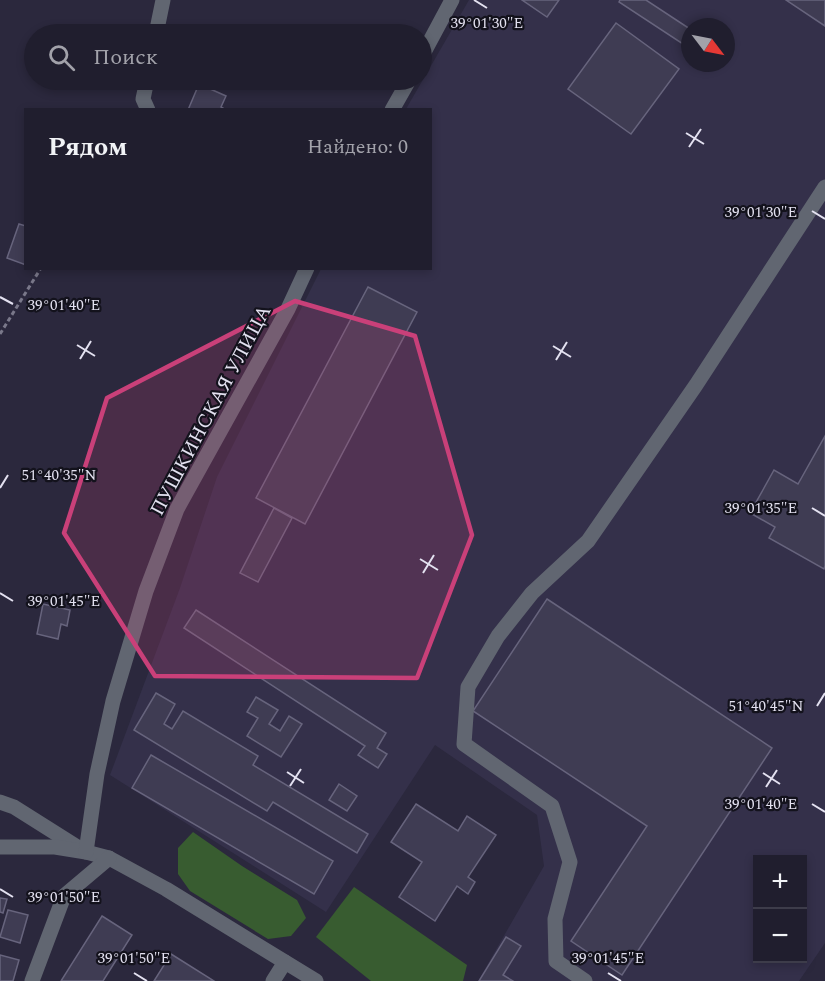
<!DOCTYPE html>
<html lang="ru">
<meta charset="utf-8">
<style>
:root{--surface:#201e2e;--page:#282736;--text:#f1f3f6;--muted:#a2a2aa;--line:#3d3c4a}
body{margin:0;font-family:Spectral,serif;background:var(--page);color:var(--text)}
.controls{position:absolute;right:18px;bottom:18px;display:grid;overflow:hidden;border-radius:0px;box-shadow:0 3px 9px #0003}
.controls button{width:54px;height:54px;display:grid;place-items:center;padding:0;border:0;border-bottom:2px solid var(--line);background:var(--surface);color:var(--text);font:30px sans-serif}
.compass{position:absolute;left:681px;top:18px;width:54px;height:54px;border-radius:50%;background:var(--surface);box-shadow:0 3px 9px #0003;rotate:122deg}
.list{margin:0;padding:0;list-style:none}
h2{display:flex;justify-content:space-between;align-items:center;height:78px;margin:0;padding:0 24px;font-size:26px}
h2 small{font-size:20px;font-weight:400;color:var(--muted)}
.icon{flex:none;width:33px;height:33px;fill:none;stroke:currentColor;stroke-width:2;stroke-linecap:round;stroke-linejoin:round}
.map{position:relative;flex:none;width:825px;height:981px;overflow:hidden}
.search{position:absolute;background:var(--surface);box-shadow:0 3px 9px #0003;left:24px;top:24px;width:408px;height:66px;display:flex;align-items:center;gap:15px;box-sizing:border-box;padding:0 21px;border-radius:33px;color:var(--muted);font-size:22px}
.panel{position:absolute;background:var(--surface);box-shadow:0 3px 9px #0003;left:24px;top:108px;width:408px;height:162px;border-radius:0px}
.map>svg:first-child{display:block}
.built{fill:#34304a;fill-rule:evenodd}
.green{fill:#385c30}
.building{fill:#3f3c53;stroke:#67647d;stroke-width:1.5}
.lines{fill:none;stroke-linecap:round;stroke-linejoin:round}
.path{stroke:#7a788a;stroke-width:3;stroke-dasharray:4.5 3;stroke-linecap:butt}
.minor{stroke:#616671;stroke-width:15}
.marked{fill:#c94079;fill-opacity:0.2;stroke:#c94079;stroke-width:4.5;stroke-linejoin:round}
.ticks{fill:none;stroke:#e3e1f0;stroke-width:2}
.labels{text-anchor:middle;stroke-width:4.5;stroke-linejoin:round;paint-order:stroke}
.street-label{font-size:20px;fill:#e3e1f0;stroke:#13121c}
.ticks-label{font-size:15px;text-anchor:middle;fill:#e3e1f0;stroke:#13121c;stroke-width:4.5;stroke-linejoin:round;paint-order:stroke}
</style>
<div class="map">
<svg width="825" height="981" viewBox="0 0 825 981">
<rect width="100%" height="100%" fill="#2b283d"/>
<!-- built -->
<path class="built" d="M 469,0 L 825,0 L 825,943 L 799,981 L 478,981 L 544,866 L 537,815 L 435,745 L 326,912 L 110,775 L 180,588 L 217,477 L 321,269 L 430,268 L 430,110 L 406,109 ZM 690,27 L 726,27 L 726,63 L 690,63 ZM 758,860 L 802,860 L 802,958 L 758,958 Z"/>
<!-- green -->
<g class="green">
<polygon points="193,832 242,866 297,900 306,918 291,936 268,939 190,891 178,874 178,848"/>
<polygon points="354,887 467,965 463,981 371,981 316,937"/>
</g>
<!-- building -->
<g class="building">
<polygon points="522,0 559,0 547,17"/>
<polygon points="620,0 646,0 690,29 690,41 686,46 619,2"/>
<polygon points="786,0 825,0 825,26"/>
<polygon points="616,23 679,69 631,134 568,89"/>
<polygon points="199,84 226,96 221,107 226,110 188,110"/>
<polygon points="19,224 26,226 26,265 7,258"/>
<polygon points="368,287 417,312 305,524 256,498"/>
<polygon points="825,436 825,566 824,569 769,538 775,527 750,513 774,470 798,484"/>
<polygon points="274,508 292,518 258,582 240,573"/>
<polygon points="547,599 772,748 622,975 571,941 647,826 473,711"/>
<polygon points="43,604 70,610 67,626 61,624 58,639 37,634"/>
<polygon points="196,610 386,733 377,748 387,754 378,768 358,755 365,746 184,628"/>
<polygon points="156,693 175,704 164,724 172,729 183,711 258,756 253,765 368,834 357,853 273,802 267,811 134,730"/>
<polygon points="256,697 278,710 269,724 280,731 289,716 302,724 281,757 247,736 258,718 247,712"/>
<polygon points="151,755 333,861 314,894 132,788"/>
<polygon points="339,784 357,796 347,811 329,800"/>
<polygon points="416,804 458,831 467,816 496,835 468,877 475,882 468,894 457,886 435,921 399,897 422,862 391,842"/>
<polygon points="0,898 7,899 3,913 0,912"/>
<polygon points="8,910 28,915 20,943 0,937"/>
<polygon points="102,916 132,935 103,981 61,981"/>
<polygon points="506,937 521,946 503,975 513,981 479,981"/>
<polygon points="171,954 214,981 154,981"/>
<polygon points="0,955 19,960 13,981 0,981"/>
</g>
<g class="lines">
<!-- path -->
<polyline class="path" points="0,334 41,268"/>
<!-- minor -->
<g class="minor">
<polyline points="156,34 163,0"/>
<polyline points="422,56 452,0"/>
<polyline points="147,80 143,99 148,110"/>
<polyline points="392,110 409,80"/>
<polyline points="0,802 14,807 79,848"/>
<polyline points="0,847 55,847 86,852 109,858 166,889 316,981"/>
<polyline points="86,852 97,774 113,701 146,591 177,509 288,309 307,268"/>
<polyline points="32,981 64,896 109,858"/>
<polyline points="273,981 285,962"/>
<polyline points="585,981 556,961 555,919 570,862 552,806 464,744 468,687 498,636 532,593 588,541 696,385 825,187"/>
</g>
</g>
<!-- marked area -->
<path class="marked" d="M 295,301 L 415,336 L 472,535 L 417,678 L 155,676 L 64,533 L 107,398 Z"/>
<!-- ticks -->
<path class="ticks" d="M 474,0 L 487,8M 686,133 L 704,144M 689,147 L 701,129M 812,211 L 825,219M 0,297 L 13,304M 77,345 L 95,356M 553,346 L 571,357M 80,359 L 91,341M 556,360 L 567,342M 0,488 L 8,475M 812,508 L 825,516M 420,559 L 438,570M 423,573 L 434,555M 0,593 L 13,601M 817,706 L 825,693M 287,772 L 304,783M 763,773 L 780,784M 290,786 L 301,769M 766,787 L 777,770M 812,804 L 825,812M 0,889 L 13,897M 134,973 L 147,981M 608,973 L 621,981"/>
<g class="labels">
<!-- street labels -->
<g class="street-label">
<text transform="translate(210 410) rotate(-62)" y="7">ПУШКИНСКАЯ УЛИЦА</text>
</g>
</g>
<g class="ticks-label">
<text x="487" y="28">39°01'30"E</text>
<text x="761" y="217">39°01'30"E</text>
<text x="64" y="310">39°01'40"E</text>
<text x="59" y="480">51°40'35"N</text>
<text x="761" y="513">39°01'35"E</text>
<text x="64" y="606">39°01'45"E</text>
<text x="766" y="711">51°40'45"N</text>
<text x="761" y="809">39°01'40"E</text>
<text x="64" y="902">39°01'50"E</text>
<text x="134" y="963">39°01'50"E</text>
<text x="608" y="963">39°01'45"E</text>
</g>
</svg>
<div class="controls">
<button>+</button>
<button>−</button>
</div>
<svg class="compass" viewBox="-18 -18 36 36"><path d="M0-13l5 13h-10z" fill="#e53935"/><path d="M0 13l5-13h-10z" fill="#a2a2aa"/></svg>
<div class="search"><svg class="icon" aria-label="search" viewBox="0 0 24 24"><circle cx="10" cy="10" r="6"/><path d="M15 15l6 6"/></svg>Поиск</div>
<section class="panel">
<h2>Рядом<small>Найдено: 0</small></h2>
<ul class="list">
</ul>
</section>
</div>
